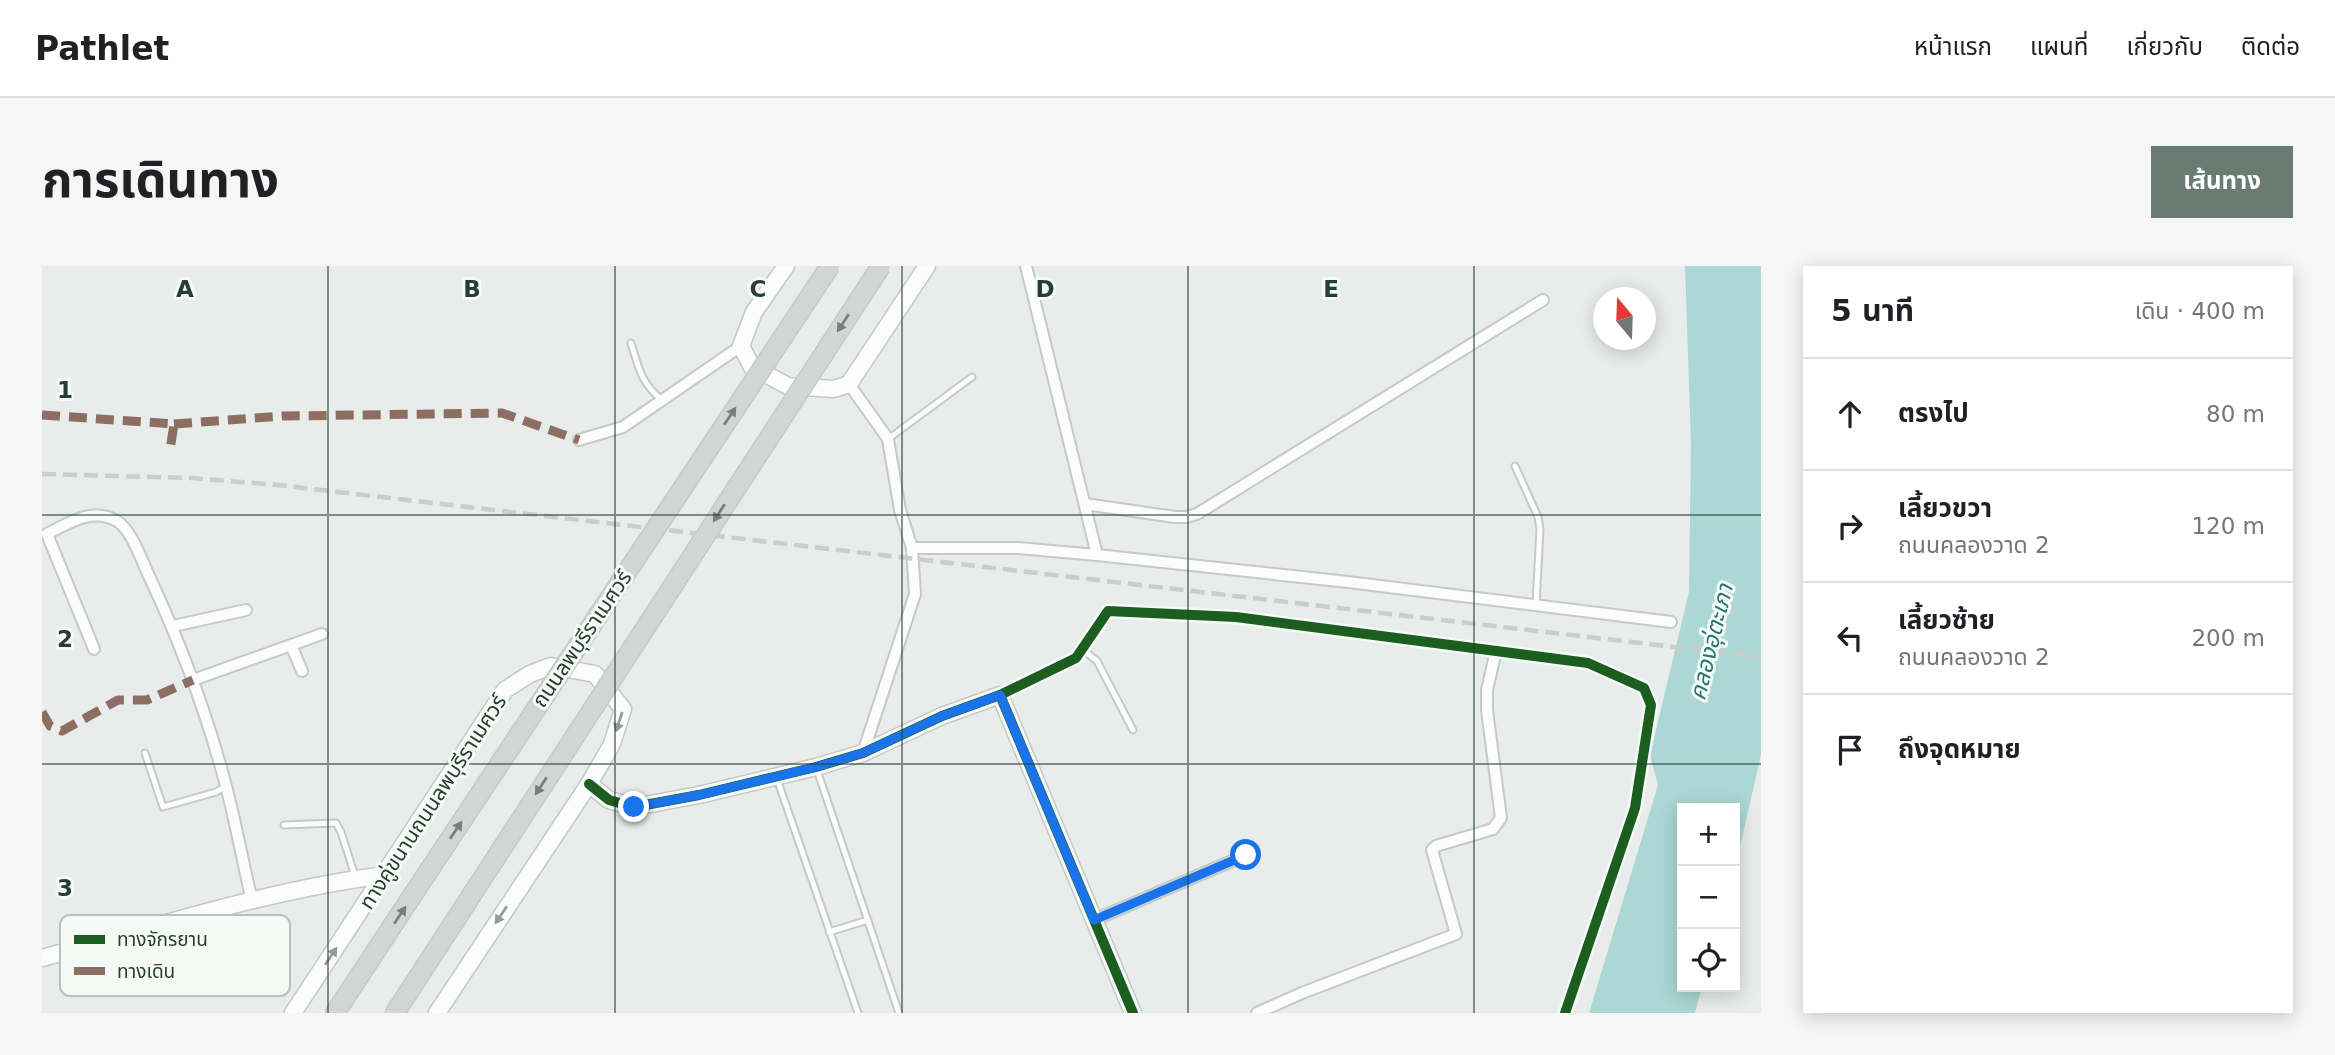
<!DOCTYPE html>
<html lang="th">
<meta charset="utf-8">
<style>
:root{--surface:#fff;--page:#f6f6f6;--text:#202124;--muted:#757577;--line:#e0e0e0;--accent:#6a7b73}
body{margin:0;font-family:"DejaVu Sans","Noto Sans Thai",sans-serif;background:var(--page);color:var(--text)}
.controls{position:absolute;right:21px;bottom:21px;display:grid;overflow:hidden;border-radius:0px;box-shadow:0 4px 18px #0003}
.controls button{width:63px;height:63px;display:grid;place-items:center;padding:0;border:0;border-bottom:2px solid var(--line);background:var(--surface);color:var(--text);font:35px sans-serif}
.compass{position:absolute;left:1551px;top:21px;width:63px;height:63px;border-radius:50%;background:var(--surface);box-shadow:0 4px 18px #0003;rotate:341deg}
.stop{position:absolute;width:21px;height:21px;margin:-16px;border:5px solid #1a73e8;border-radius:50%;background:#fff}
.stop.end{background:#1a73e8;border-color:#fff;box-shadow:0 2px 7px #0008}
.list{margin:0;padding:0;list-style:none}
h2{display:flex;justify-content:space-between;align-items:center;height:91px;margin:0;padding:0 28px;font-size:30px}
h2 small{font-size:23px;font-weight:400;color:var(--muted)}
.list li{display:grid;grid-template-columns:46px 1fr auto;gap:21px;align-items:center;box-sizing:border-box;height:112px;padding:0 28px;border-top:2px solid var(--line)}
.list b{display:block;font-size:26px;white-space:nowrap}
.list p{margin:0;font-size:23px;white-space:nowrap;color:var(--muted)}
.list em{font-size:23px;font-style:normal;color:var(--muted)}
.icon{flex:none;width:38px;height:38px;fill:none;stroke:currentColor;stroke-width:2;stroke-linecap:round;stroke-linejoin:round}
.map{position:relative;flex:none;width:1719px;height:747px;overflow:hidden;border-radius:0px}
header{display:flex;align-items:center;gap:42px;box-sizing:border-box;height:98px;padding:0 35px;background:var(--surface);border-bottom:2px solid var(--line)}
header strong{font-size:33px}
nav{display:flex;gap:38px;margin-inline-start:auto;font-size:24px}
.intro{display:flex;align-items:center;justify-content:space-between;box-sizing:border-box;height:168px;padding:0 42px}
h1{margin:0;font-size:49px}
.button{padding:18px 32px;border-radius:0px;background:var(--accent);color:#fff;font-size:24px;font-weight:700}
main{display:flex;gap:42px;padding:0 42px}
aside{flex:1;background:var(--surface);border-radius:0px;box-shadow:0 4px 18px #0003}
.map>svg:first-child{display:block}
.water{fill:#acd7d4}
.lines{fill:none;stroke-linecap:round;stroke-linejoin:round}
.lane-casing{stroke:#c5c9c7;stroke-width:9}
.street-casing{stroke:#c5c9c7;stroke-width:14}
.secondary-casing{stroke:#c3c9c6;stroke-width:19}
.primary-casing{stroke:#c3cac7;stroke-width:21}
.lane{stroke:#fcfcfc;stroke-width:5}
.street{stroke:#fcfcfc;stroke-width:10}
.secondary{stroke:#fcfcfc;stroke-width:16}
.primary{stroke:#d0d6d3;stroke-width:18}
.rail{stroke:#c9cdcb;stroke-width:4.5;stroke-dasharray:14 7;stroke-linecap:butt}
.primary-bridge-casing{stroke:#c3cac7;stroke-width:21;stroke-linecap:butt}
.primary-bridge{stroke:#d0d6d3;stroke-width:18}
.quiet{stroke:#8d6e63;stroke-width:9;stroke-dasharray:18 9;stroke-linecap:butt}
.cycleway-casing{stroke:#f6faf7;stroke-width:15}
.cycleway{stroke:#1b5e20;stroke-width:10}
.oneway{fill:#72827b}
.oneway2{fill:#919d98}
.route{stroke:#1a73e8;stroke-width:9}
.grid{fill:none;stroke:#263e33;stroke-width:2;stroke-opacity:0.55}
.labels{text-anchor:middle;stroke-width:6;stroke-linejoin:round;paint-order:stroke}
.street-label{font-size:21px;fill:#263e33;stroke:#f6faf7}
.water-label{font-size:23px;font-style:italic;fill:#247674;stroke:#f6faf7}
.key{fill:#f6faf7;stroke:#b8c2bc;stroke-width:2}
.key-label{font-size:19px;fill:#263e33}
.grid-label{font-size:23px;text-anchor:middle;font-weight:bold;fill:#263e33;stroke:#f6faf7;stroke-width:6;stroke-linejoin:round;paint-order:stroke}
</style>
<header>
<strong>Pathlet</strong>
<nav><a>หน้าแรก</a><a>แผนที่</a><a>เกี่ยวกับ</a><a>ติดต่อ</a></nav>
</header>
<div class="intro"><h1>การเดินทาง</h1><a class="button">เส้นทาง</a></div>
<main>
<div class="map">
<svg width="1719" height="747" viewBox="0 0 1719 747">
<rect width="100%" height="100%" fill="#e8ecea"/>
<!-- water -->
<polygon class="water" points="1643,0 1719,0 1719,489 1693,602 1693,542 1640,542 1640,721 1660,721 1653,747 1547,747 1616,519 1608,489 1647,326 1649,178"/>
<g class="lines">
<defs>
<g id="lane">
<path d="M 589,77 C 597,103 599,117 621,135"/>
<polyline points="846,173 930,111"/>
<polyline points="1473,200 1496,251 1498,263 1494,339"/>
<polyline points="1040,383 1055,395 1091,464"/>
<polyline points="103,487 121,541 174,526 184,520"/>
<polyline points="775,504 857,747"/>
<polyline points="735,513 816,747"/>
<polyline points="242,559 294,557 299,566 313,610"/>
<polyline points="787,666 826,654"/>
</g>
<g id="street">
<polyline points="807,118 846,173 858,244 870,282 873,328 821,487"/>
<polyline points="537,174 581,161 699,80"/>
<polyline points="1043,238 1133,251 1144,251 1155,248 1501,34"/>
<polyline points="870,282 976,282 1055,289 984,0"/>
<polyline points="1055,289 1306,316 1629,356"/>
<polyline points="131,360 204,344"/>
<polyline points="249,379 260,405"/>
<path d="M 52,383 L 5,268 C 27,257 50,241 75,255 C 89,263 100,295 107,310 C 139,378 165,448 184,520 C 194,558 201,597 210,635"/>
<polyline points="151,414 280,368"/>
<polyline points="958,429 1034,392 1066,345 1194,351 1546,397 1602,422 1609,439 1593,542 1523,747"/>
<polyline points="1052,654 1204,589"/>
<polyline points="1215,747 1260,727 1414,668 1390,584 1394,580 1451,563 1459,552 1445,444 1445,424 1454,385"/>
</g>
<g id="secondary">
<polyline points="744,0 712,46 699,80 710,101 746,120 792,123 807,118 885,0"/>
<polyline points="547,518 567,534 592,541 657,529 774,501 821,487 900,450 958,429 1091,747"/>
<path d="M 0,692 C 113,661 226,624 343,609"/>
<polyline points="251,747 463,424 488,408 509,400 553,408 581,443 570,478 547,518 395,747"/>
</g>
<g id="primary">
<polyline points="293,747 376,621"/>
<polyline points="353,747 416,650"/>
</g>
</defs>
<!-- lane casing -->
<use href="#lane" class="lane-casing"/>
<!-- street casing -->
<use href="#street" class="street-casing"/>
<!-- secondary casing -->
<use href="#secondary" class="secondary-casing"/>
<!-- primary casing -->
<use href="#primary" class="primary-casing"/>
<!-- lane -->
<use href="#lane" class="lane"/>
<!-- street -->
<use href="#street" class="street"/>
<!-- secondary -->
<use href="#secondary" class="secondary"/>
<!-- primary -->
<use href="#primary" class="primary"/>
<!-- rail -->
<polyline class="rail" points="0,208 150,212 236,219 1719,391"/>
<defs>
<g id="primary-bridge">
<polyline points="376,621 788,0"/>
<polyline points="416,650 839,0"/>
</g>
</defs>
<!-- primary-bridge casing -->
<use href="#primary-bridge" class="primary-bridge-casing"/>
<!-- primary-bridge -->
<use href="#primary-bridge" class="primary-bridge"/>
<!-- quiet -->
<g class="quiet">
<polyline points="0,149 132,158 128,184"/>
<polyline points="132,158 240,150 460,147 537,174"/>
<polyline points="0,446 8,460 20,465 76,434 105,434 151,414"/>
</g>
<defs>
<g id="cycleway">
<polyline points="958,429 1034,392 1066,345 1194,351 1546,397 1602,422 1609,439 1593,542 1523,747"/>
<polyline points="547,518 567,534 592,541 657,529 774,501 821,487 900,450 958,429 1091,747"/>
</g>
</defs>
<!-- cycleway casing -->
<use href="#cycleway" class="cycleway-casing"/>
<!-- cycleway -->
<use href="#cycleway" class="cycleway"/>
</g>
<!-- one-way arrows -->
<defs><path id="oneway-solid" d="M-6-.8H1V-3.2L6.5 0L1 3.2V.8H-6Z" transform="scale(1.75)"/></defs>
<g class="oneway">
<use href="#oneway-solid" transform="translate(801 57) rotate(123)"/>
<use href="#oneway-solid" transform="translate(688 150) rotate(-56)"/>
<use href="#oneway-solid" transform="translate(677 247) rotate(123)"/>
<use href="#oneway-solid" transform="translate(499 520) rotate(123)"/>
<use href="#oneway-solid" transform="translate(414 564) rotate(-56)"/>
<use href="#oneway-solid" transform="translate(358 649) rotate(-56)"/>
</g>
<g class="oneway2">
<use href="#oneway-solid" transform="translate(577 456) rotate(108)"/>
<use href="#oneway-solid" transform="translate(459 649) rotate(124)"/>
<use href="#oneway-solid" transform="translate(289 690) rotate(-56)"/>
</g>
<g class="lines">
<!-- route -->
<polyline class="route" points="592,541 657,529 774,501 821,487 900,450 958,429 1052,654 1204,589"/>
</g>
<!-- grid -->
<path class="grid" d="M 286,0 L 286,747M 573,0 L 573,747M 860,0 L 860,747M 1146,0 L 1146,747M 1432,0 L 1432,747M 0,249 L 1719,249M 0,498 L 1719,498"/>
<g class="labels">
<!-- street labels -->
<g class="street-label">
<text transform="translate(540 373) rotate(-56)" y="7">ถนนลพบุรีราเมศวร์</text>
<text transform="translate(391 536) rotate(-57)" y="7">ทางคู่ขนานถนนลพบุรีราเมศวร์</text>
</g>
<!-- water labels -->
<g class="water-label">
<text transform="translate(1669 376) rotate(-76)" y="8">คลองอุ่ตะเภา</text>
</g>
</g>
<!-- legend -->
<rect x="18" y="649" width="230" height="81" rx="10" class="key"/>
<rect x="32" y="669" width="31" height="9" fill="#1b5e20"/>
<rect x="32" y="701" width="31" height="8" fill="#8d6e63"/>
<g class="key-label">
<text x="75" y="680">ทางจักรยาน</text>
<text x="75" y="712">ทางเดิน</text>
</g>
<g class="grid-label">
<text x="143" y="31">A</text>
<text x="430" y="31">B</text>
<text x="716" y="31">C</text>
<text x="1003" y="31">D</text>
<text x="1289" y="31">E</text>
<text x="23" y="132">1</text>
<text x="23" y="381">2</text>
<text x="23" y="630">3</text>
</g>
</svg>
<div class="controls">
<button>+</button>
<button>−</button>
<button><svg class="icon" aria-label="locate" viewBox="0 0 24 24"><circle cx="12" cy="12" r="6"/><path d="M12 2v4M12 18v4M2 12h4M18 12h4"/></svg></button>
</div>
<svg class="compass" viewBox="-18 -18 36 36"><path d="M0-13l5 13h-10z" fill="#e53935"/><path d="M0 13l5-13h-10z" fill="#757577"/></svg>
<div class="stop" style="left:1204px;top:589px"></div>
<div class="stop end" style="left:592px;top:541px"></div>
</div>
<aside>
<h2>5 นาที<small>เดิน · 400 m</small></h2>
<ul class="list">
<li><svg class="icon" aria-label="ahead" viewBox="0 0 24 24"><path d="M12 20V5M6 11l6-6 6 6"/></svg><div><b>ตรงไป</b></div><em>80 m</em></li>
<li><svg class="icon" aria-label="right" viewBox="0 0 24 24"><path d="M7 20v-9h11M14 6l5 5-5 5"/></svg><div><b>เลี้ยวขวา</b><p>ถนนคลองวาด 2</p></div><em>120 m</em></li>
<li><svg class="icon" aria-label="left" viewBox="0 0 24 24"><path d="M17 20v-9H6M10 6l-5 5 5 5"/></svg><div><b>เลี้ยวซ้าย</b><p>ถนนคลองวาด 2</p></div><em>200 m</em></li>
<li><svg class="icon" aria-label="arrive" viewBox="0 0 24 24"><path d="M6 21V4h12l-3 4 3 4H6"/></svg><div><b>ถึงจุดหมาย</b></div></li>
</ul>
</aside>
</main>
